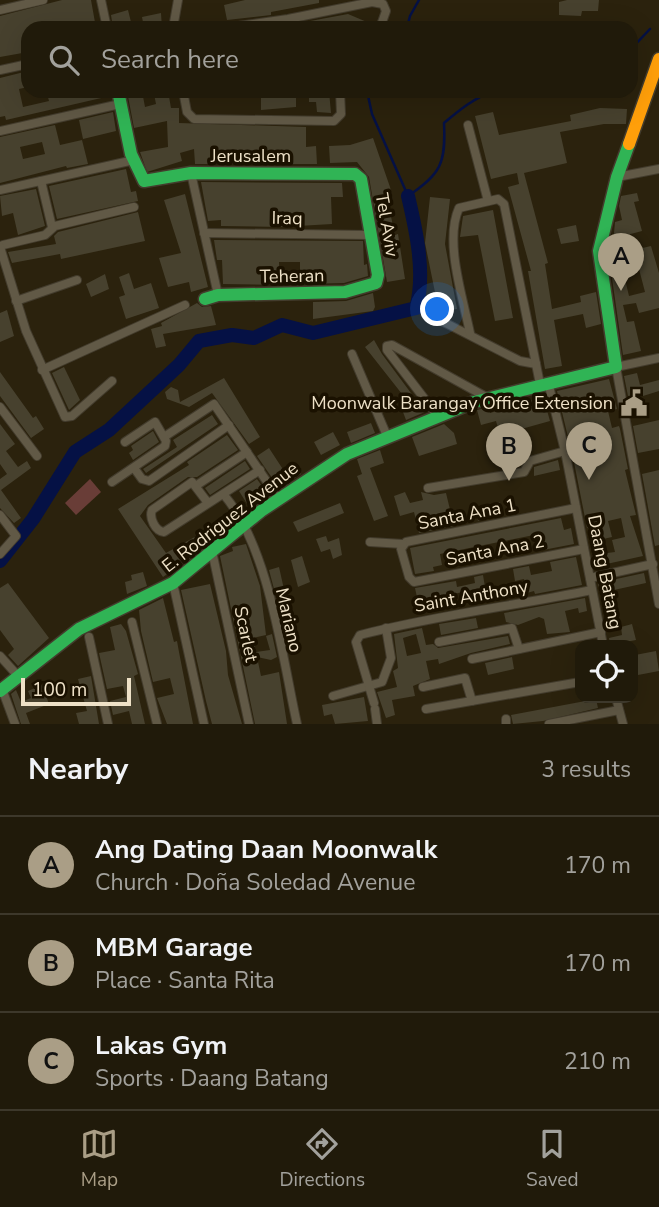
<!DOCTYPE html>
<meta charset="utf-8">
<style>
:root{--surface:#201a0a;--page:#282313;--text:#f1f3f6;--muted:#a2a19c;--line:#3d382b;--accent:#aa9e86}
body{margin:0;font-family:"Nunito Sans",sans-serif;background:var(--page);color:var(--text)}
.controls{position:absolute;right:21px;bottom:21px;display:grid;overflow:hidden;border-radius:14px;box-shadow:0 7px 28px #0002}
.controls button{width:63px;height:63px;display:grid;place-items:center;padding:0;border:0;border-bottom:2px solid var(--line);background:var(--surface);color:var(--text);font:35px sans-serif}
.scale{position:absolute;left:21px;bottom:18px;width:110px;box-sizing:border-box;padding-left:7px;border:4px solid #eee1c7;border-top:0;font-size:19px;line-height:24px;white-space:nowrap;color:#eee1c7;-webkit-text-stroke:5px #1a1100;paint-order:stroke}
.you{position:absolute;left:438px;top:310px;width:24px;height:24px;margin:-18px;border:5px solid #fff;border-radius:50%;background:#1a73e8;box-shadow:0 0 0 10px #1a73e833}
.badge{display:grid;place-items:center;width:46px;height:46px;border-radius:50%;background:var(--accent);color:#111;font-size:23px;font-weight:700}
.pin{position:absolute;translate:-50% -58px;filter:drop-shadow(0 2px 4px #0008)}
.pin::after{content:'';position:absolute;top:37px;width:24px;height:21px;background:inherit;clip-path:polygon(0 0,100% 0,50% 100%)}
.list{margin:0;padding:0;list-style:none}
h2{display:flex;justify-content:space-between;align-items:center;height:91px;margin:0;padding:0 28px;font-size:30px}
h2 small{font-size:23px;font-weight:400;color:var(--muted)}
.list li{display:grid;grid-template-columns:46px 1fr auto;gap:21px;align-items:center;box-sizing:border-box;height:98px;padding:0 28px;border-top:2px solid var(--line)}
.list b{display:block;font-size:26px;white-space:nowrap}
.list p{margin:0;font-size:23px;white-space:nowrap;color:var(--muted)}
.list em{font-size:23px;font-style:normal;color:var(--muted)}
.icon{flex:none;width:38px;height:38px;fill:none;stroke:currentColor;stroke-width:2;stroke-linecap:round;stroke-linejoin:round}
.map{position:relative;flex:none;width:659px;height:724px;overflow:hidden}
.search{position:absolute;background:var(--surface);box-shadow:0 7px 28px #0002;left:21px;right:21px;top:21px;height:77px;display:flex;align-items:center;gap:18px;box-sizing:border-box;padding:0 24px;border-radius:21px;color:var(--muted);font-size:26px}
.sheet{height:385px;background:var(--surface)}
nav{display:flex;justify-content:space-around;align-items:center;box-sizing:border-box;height:98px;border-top:2px solid var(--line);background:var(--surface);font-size:19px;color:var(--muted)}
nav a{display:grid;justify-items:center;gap:4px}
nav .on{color:var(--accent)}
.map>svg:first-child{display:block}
.green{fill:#693d37}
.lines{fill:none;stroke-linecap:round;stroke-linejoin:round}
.stream{stroke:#051145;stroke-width:2.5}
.river{stroke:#051145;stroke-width:14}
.building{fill:#47412e;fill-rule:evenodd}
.street-casing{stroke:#433c2d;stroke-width:10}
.fast-casing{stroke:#433c2d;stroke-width:15}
.slow-casing{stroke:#433c2d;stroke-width:15}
.street{stroke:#615946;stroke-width:8}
.fast{stroke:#30b455;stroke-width:12}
.slow{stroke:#ff9f0a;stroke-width:12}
.labels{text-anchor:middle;stroke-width:7;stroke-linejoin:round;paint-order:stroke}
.street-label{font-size:18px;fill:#eee1c7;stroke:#1a1100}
.poi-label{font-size:18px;fill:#eee1c7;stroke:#1a1100;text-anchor:end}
</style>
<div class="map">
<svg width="659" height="724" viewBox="0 0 659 724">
<rect width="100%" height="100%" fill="#2b220d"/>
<!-- green -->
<polygon class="green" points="90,479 101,492 76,515 65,503"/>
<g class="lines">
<!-- stream -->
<g class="stream">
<polyline points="407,28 410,16 419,0"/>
<polyline points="631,49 650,29"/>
<path d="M 367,91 L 372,114 L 408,196 C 441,174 446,163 444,123 C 456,113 476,96 491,93 C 518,88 544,100 570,91"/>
</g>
<!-- river -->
<path class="river" d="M 0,561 L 33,519 L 75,452 L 109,430 L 179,365 L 199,341 L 232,335 L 254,338 L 282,325 L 313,333 L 416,308 C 426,274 416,230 408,196"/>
</g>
<!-- building -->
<g class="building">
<polygon points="62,0 91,0 96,28 28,28 28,52 0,57 0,16"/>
<polygon points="245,0 319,0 319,3 271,12 271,15 227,20 224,5"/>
<polygon points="567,0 599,0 598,11 582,11 581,16 559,15 559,2"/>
<polygon points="128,10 132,26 113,28 111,15"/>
<polygon points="161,13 162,28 144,28 142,17"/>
<polygon points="348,14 374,25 374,28 295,28 294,24"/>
<polygon points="28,71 28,87 19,89 23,107 49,101 47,94 58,91 109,91 110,96 6,120 5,116 0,117 0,78"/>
<polygon points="127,91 142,91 145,107 156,104 154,94 168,91 171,108 179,108 179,123 306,127 306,147 316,146 317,164 195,164 194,149 180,153 182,161 147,172 140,152 168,147 167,121 134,128"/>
<polygon points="309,91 329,91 331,113 317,112 316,102 309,102"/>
<polygon points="296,92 296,107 261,110 261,93"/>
<polygon points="600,108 627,109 626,124 604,124 560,132 567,163 524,173 548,263 545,264 552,309 581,302 580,296 596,292 601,324 586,328 583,314 554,320 562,366 545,369 528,271 531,271 508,187 519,184 517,173 491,179 475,116 493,112 499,135 571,121 570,115"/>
<polygon points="113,112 116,131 83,139 79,120"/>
<path d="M 55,125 L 60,145 L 82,140 L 88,164 L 67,168 L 66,166 L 0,183 L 0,137 ZM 42,142 L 45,154 L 23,159 L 20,147 Z"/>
<polygon points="373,138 390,187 393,200 389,200 390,212 395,235 398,234 405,279 387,282 369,177 357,162 330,163 329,146 350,145"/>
<polygon points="126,169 131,192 136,191 138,201 57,219 49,186"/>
<polygon points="201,182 342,183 343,197 331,197 332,224 281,227 221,226 221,220 208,221"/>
<polygon points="36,189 45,226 18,235 13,213 2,216 0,196"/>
<polygon points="637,193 639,201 634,202 642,231 627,235 632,253 612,257 609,245 613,244 615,222 622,220 619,206 621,196"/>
<polygon points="185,194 208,287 191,292 189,282 168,287 159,258 181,253 164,200"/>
<polygon points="430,197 450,199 445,244 457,309 439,312 425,243"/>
<polygon points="493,210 513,318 495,321 478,235 460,237 463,216"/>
<polygon points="138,212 145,241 61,259 60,254 12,263 8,252 56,244 54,236 58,232"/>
<polygon points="576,225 579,241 561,244 557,229"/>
<polygon points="214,240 363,241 364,265 367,264 368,276 344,283 300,284 300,262 279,262 280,285 223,284 222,260 217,260"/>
<polygon points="651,246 659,273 659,308 639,313 636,303 623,305 627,322 634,321 641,351 623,355 612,278 624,275 629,296 645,292 634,250"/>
<polygon points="129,273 134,289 151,283 159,308 126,319 119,297 125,295 119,277"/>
<polygon points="105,274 109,289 91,297 86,284"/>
<polygon points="373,293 375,307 373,311 313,319 313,302 346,301"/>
<polygon points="197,303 202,307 211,306 216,325 163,334 166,346 156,348 151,329 162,326 161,323"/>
<polygon points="7,310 14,336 0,342 0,313"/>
<polygon points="374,340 382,354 425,412 406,420 403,412 413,408 365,347"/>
<polygon points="64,367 80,400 69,410 52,373"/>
<polygon points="0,372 33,418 36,416 44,429 31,438 0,396"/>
<polygon points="637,373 640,385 659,380 659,391 643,396 642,393 628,396 624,376"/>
<polygon points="224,378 260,437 249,444 212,393 189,407 167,399 165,392 171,387 178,390 180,402"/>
<polygon points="609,379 617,409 608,411 612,428 619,426 620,429 628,469 625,470 636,515 630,516 643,556 602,565 603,568 595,570 592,555 615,552 612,540 625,537 621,518 608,521 612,537 599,540 596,526 587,528 572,452 589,448 592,461 607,458 604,444 585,447 582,433 568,437 557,391"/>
<polygon points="543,396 550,421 500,435 496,421 481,425 477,410 489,407 490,413 511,407 510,402 515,401 517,406"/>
<polygon points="212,415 218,424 146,473 143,469 177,447 173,440"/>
<polygon points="659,420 659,449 638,453 633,426"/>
<polygon points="371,423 375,433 351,443 347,432"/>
<polygon points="0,424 15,444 6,451 18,467 27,461 31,468 1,490 21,518 14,523 0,508 0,479 7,474 0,464"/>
<polygon points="444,424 454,433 457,444 419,456 412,437"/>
<polygon points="153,431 159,442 133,460 129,453 133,450 131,446"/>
<polygon points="333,432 340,445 321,455 314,442"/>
<polygon points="227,435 238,450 197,477 188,477 148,505 140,516 166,553 209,529 213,536 191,551 194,555 186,561 163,577 118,509 189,465 187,462"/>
<polygon points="269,448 286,474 296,467 301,474 279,488 257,456"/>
<polygon points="380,450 384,463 370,468 388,516 374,521 357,476 362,474 357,459"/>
<polygon points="558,460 560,470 534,476 534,467"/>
<polygon points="245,461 250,469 210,495 205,488"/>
<polygon points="659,470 659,545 655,546 642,474"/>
<polygon points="257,479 268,495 249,507 239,491"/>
<polygon points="405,492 410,503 423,500 421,492 434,495 446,493 454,526 419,533 414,512 400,516 394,496"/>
<polygon points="500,502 502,516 478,521 475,508"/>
<polygon points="340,503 344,513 298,532 293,522"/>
<polygon points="561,518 564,530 571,528 574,544 538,551 534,535 440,554 442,565 433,567 434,571 415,574 410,548"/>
<polygon points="326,536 328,542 339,538 342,555 333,559 330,549 321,552 316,539"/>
<polygon points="246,544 260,586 266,635 253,638 256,652 270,650 266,636 272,634 277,657 271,660 257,657 261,676 279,672 287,724 255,724 220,556 233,551 232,547"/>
<polygon points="302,556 310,582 298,587 291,560"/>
<polygon points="576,557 582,585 535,594 534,591 527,593 524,579 515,581 513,569 529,566 531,575 552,571 550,562"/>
<polygon points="279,567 292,625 284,627 269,570"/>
<polygon points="143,572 147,586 127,594 125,582 132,580 131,575"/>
<polygon points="644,573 646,583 600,593 598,583"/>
<polygon points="483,575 485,587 418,602 415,588 456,581 457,587 475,583 474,577"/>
<polygon points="8,583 49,638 18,666 8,655 14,649 0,630 0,588"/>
<polygon points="210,584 226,651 228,675 242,724 212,724 206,701 181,590"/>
<polygon points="163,598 174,642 177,641 179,652 193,724 167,724 157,698 174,694 170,678 153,682 141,631 139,610"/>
<polygon points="585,598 587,611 579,613 578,608 565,611 570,632 547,634 544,619 539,617 518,625 506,622 504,613"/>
<polygon points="476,618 478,628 441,635 439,624"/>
<polygon points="121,624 126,631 138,674 134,676 145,724 132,724 129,711 113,715 110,701 126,697 123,686 107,689 99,653 115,650 110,627"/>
<polygon points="632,624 636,640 610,645 609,638 622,635 621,627"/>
<path d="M 422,628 L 426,645 L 433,644 L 438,648 L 508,636 L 510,644 L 471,653 L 439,664 L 438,659 L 426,661 L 430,679 L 413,686 L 415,696 L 392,700 L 395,715 L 386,718 L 377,692 L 397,687 L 393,671 L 398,668 L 394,634 ZM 416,634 L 421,653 L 407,656 L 403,638 Z"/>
<polygon points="656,651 659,671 638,675 635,655"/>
<polygon points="512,657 514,669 488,675 485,663"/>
<polygon points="91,676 99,724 79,724 76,713 87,711 78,679"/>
<polygon points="42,685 49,704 26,713 30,724 21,724 11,694 16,690 21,702 31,698 28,691"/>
<polygon points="364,697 368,721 335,724 332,714 324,716 322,705"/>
<polygon points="596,699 598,708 543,721 513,724 511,715"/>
</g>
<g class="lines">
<defs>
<g id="street">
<polyline points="101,0 107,28"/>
<polyline points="0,10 43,0"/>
<polyline points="173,27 190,28"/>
<polyline points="173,28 178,0"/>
<polyline points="224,28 288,19 372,2 383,4 386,11 380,28"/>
<polyline points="0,70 28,64"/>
<polyline points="183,91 187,112 194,119 334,121 341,114 340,91"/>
<polyline points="468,125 488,201"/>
<polyline points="0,131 120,104"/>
<polyline points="191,173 218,295"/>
<polyline points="617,177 659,169"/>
<polyline points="41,181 52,227"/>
<polyline points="0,190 134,160"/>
<polyline points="204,233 370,235"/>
<polyline points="3,245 45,235 55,226 134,207"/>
<polyline points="0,247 26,331 65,417 72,416 112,381"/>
<polyline points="16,301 77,280"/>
<polyline points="428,314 520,361 536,364"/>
<path d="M 470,333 C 463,298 444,241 459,208 L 498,199 L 504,204 L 540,384"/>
<polyline points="352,354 387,436"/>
<polyline points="659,358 616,367 659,604"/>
<polyline points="42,370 185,305"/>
<polyline points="548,382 565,451 603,645"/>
<polyline points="0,407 37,456"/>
<polyline points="437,415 387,350 387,346 392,345 488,398"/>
<polyline points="164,437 214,404 278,498"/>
<polyline points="134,468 142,479 149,481 229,425"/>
<polyline points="112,482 165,446 166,441 155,422 125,442"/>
<polyline points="197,485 247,452"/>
<polyline points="428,488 524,472 530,461 565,451"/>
<path d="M 224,495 C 269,547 282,656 297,724"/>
<path d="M 208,503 L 192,482 L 152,510 C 149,518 155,531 164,532 L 260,470"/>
<polyline points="576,508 406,542 401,549 409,577 414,582 584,549"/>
<polyline points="0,515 16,536 0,554"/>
<polyline points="370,542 403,544"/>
<polyline points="212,551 249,724"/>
<polyline points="590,578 653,564"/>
<polyline points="173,583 204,724"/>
<polyline points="132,622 157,724"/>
<polyline points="89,637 108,724"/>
<polyline points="439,642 512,628 519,649"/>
<polyline points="0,656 18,676"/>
<polyline points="472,659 601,632"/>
<polyline points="423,687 465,678 472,701"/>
<polyline points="2,689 15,724"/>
<polyline points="333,696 382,682 391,658 386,628"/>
<polyline points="616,698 623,724"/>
<path d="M 374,703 L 356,642 L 360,635 C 437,615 514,606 592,590"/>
<polyline points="375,709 377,724"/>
<polyline points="426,709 580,682"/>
<polyline points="506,719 506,724"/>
<polyline points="549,724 619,710"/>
</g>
<g id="fast">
<polyline points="118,91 131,154 144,181 191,173 355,174 361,179 378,275 376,283 345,292 218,295 205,299"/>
<polyline points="0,691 79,629 173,583 261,511 347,454 474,402 616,367 599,251 617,177 629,144"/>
</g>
<polyline id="slow" points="629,144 659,59"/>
</defs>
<!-- street casing -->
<use href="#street" class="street-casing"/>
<!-- fast casing -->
<use href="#fast" class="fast-casing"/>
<!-- slow casing -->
<use href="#slow" class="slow-casing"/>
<!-- street -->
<use href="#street" class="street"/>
<!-- fast -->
<use href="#fast" class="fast"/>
<!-- slow -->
<use href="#slow" class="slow"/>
</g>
<!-- icons -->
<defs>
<symbol id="civic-bare" viewBox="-9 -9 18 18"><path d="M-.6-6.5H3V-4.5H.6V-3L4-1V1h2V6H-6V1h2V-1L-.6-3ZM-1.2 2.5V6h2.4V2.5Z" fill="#aa9e86" stroke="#1a1100" stroke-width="2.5" paint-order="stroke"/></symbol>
</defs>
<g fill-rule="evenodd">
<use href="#civic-bare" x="615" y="384" width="38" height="38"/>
</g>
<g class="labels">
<!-- street labels -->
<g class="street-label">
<text x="251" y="162">Jerusalem</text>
<text transform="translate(287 218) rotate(1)" y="6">Iraq</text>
<text transform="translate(387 225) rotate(80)" y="6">Tel Aviv</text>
<text transform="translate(292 276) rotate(-1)" y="6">Teheran</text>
<text transform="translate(467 514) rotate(-11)" y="6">Santa Ana 1</text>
<text transform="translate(230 517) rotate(-38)" y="6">E. Rodriguez Avenue</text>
<text transform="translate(495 550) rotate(-11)" y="6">Santa Ana 2</text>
<text transform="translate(605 572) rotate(79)" y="6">Daang Batang</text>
<text transform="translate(471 596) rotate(-10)" y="6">Saint Anthony</text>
<text transform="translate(289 620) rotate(77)" y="6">Mariano</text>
<text transform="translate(246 634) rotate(78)" y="6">Scarlet</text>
</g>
<!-- poi labels -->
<g class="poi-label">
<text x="613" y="409">Moonwalk Barangay Office Extension</text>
</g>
</g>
</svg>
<div class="controls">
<button><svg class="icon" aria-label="locate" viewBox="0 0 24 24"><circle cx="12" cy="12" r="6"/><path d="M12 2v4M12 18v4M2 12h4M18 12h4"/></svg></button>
</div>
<div class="scale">100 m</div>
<div class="you"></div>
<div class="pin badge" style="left:621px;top:291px">A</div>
<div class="pin badge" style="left:509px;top:481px">B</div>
<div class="pin badge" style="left:589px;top:480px">C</div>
<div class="search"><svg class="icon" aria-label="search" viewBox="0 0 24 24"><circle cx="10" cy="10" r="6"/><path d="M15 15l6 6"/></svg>Search here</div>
</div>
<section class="sheet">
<h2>Nearby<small>3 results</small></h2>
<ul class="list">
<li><span class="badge">A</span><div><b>Ang Dating Daan Moonwalk</b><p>Church · Doña Soledad Avenue</p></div><em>170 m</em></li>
<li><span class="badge">B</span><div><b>MBM Garage</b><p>Place · Santa Rita</p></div><em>170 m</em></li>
<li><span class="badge">C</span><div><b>Lakas Gym</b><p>Sports · Daang Batang</p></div><em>210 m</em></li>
</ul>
</section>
<nav>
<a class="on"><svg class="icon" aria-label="map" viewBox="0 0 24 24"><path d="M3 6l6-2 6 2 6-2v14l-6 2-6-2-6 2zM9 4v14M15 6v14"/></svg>Map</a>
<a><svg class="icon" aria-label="directions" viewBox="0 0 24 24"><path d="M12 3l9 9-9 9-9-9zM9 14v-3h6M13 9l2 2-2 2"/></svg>Directions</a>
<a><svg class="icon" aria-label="saved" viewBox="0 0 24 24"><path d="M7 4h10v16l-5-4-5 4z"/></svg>Saved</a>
</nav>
